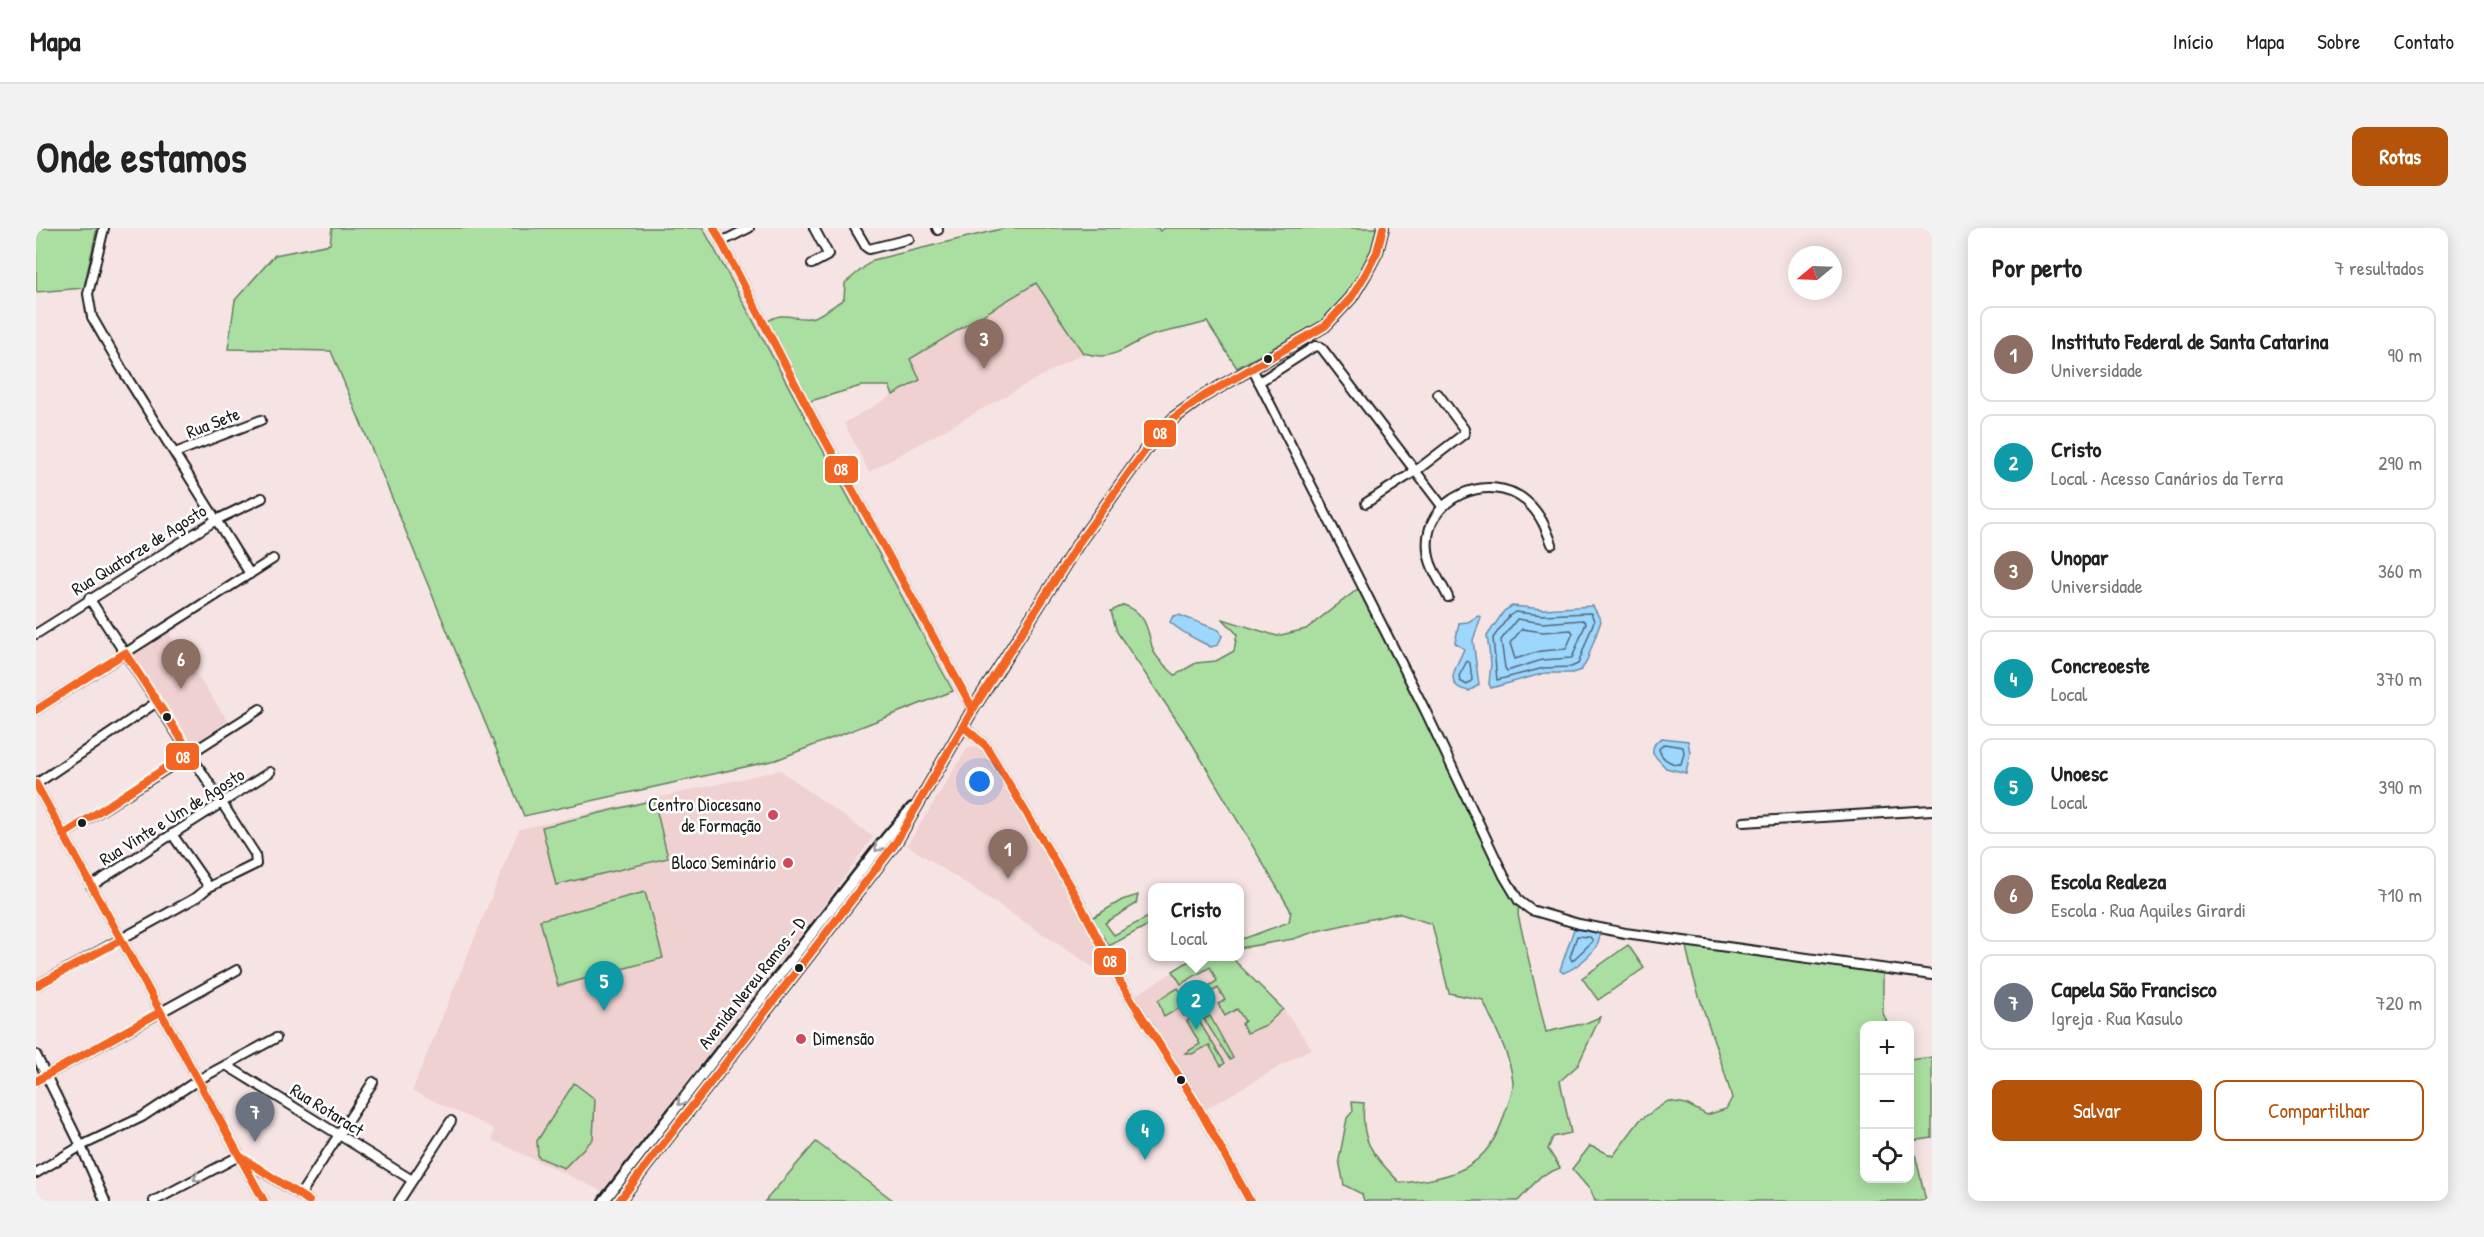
<!DOCTYPE html>
<html lang="pt">
<meta charset="utf-8">
<style>
:root{--surface:#fff;--page:#f2f2f2;--text:#222;--muted:#767676;--line:#e0e0e0;--accent:#b45309}
body{margin:0;font-family:"Patrick Hand",sans-serif;background:var(--page);color:var(--text)}
.controls{position:absolute;right:18px;bottom:18px;display:grid;overflow:hidden;border-radius:12px;box-shadow:0 3px 15px #0003}
.controls button{width:54px;height:54px;display:grid;place-items:center;padding:0;border:0;border-bottom:2px solid var(--line);background:var(--surface);color:var(--text);font:30px sans-serif}
.compass{position:absolute;left:1752px;top:18px;width:54px;height:54px;border-radius:50%;background:var(--surface);box-shadow:0 3px 15px #0003;rotate:251deg}
.you{position:absolute;left:944px;top:554px;width:21px;height:21px;margin:-15px;border:4px solid #fff;border-radius:50%;background:#1a73e8;box-shadow:0 0 0 9px #1a73e833}
.badge{display:grid;place-items:center;width:39px;height:39px;border-radius:50%;background:var(--accent);color:#fff;font-size:20px;font-weight:700}
.pin{position:absolute;translate:-50% -50px;filter:drop-shadow(0 2px 3px #0008)}
.pin::after{content:'';position:absolute;top:32px;width:21px;height:18px;background:inherit;clip-path:polygon(0 0,100% 0,50% 100%)}
.popup{position:absolute;left:1112px;top:655px;width:96px;height:78px;box-sizing:border-box;display:grid;place-content:center;border-radius:12px;background:var(--surface);filter:drop-shadow(0 2px 4px #0005);font-size:20px;white-space:nowrap;color:var(--muted)}
.popup b{font-size:22px;color:var(--text)}
.popup::after{content:'';position:absolute;left:50%;top:100%;margin-left:-12px;border:12px solid transparent;border-top-color:var(--surface)}
.list{margin:0;padding:0;list-style:none}
h2{display:flex;justify-content:space-between;align-items:center;height:78px;margin:0;padding:0 24px;font-size:26px}
h2 small{font-size:20px;font-weight:400;color:var(--muted)}
.list li{display:grid;grid-template-columns:39px 1fr auto;gap:18px;align-items:center;box-sizing:border-box;height:96px;margin:0 12px 12px;padding:0 12px;border:2px solid var(--line);border-radius:12px}
.list b{display:block;font-size:22px;white-space:nowrap}
.list p{margin:0;font-size:20px;white-space:nowrap;color:var(--muted)}
.list em{font-size:20px;font-style:normal;color:var(--muted)}
.actions{display:flex;gap:12px;padding:18px 24px}
.actions a{flex:1;padding:14px 0;border:2px solid var(--accent);border-radius:12px;text-align:center;font-size:21px;color:var(--accent)}
.actions .main{background:var(--accent);color:#fff}
.icon{flex:none;width:33px;height:33px;fill:none;stroke:currentColor;stroke-width:2;stroke-linecap:round;stroke-linejoin:round}
.map{position:relative;flex:none;width:1896px;height:973px;overflow:hidden;border-radius:12px}
header{display:flex;align-items:center;gap:36px;box-sizing:border-box;height:84px;padding:0 30px;background:var(--surface);border-bottom:2px solid var(--line)}
header strong{font-size:28px}
nav{display:flex;gap:33px;margin-inline-start:auto;font-size:21px}
.intro{display:flex;align-items:center;justify-content:space-between;box-sizing:border-box;height:144px;padding:0 36px}
h1{margin:0;font-size:42px}
.button{padding:15px 27px;border-radius:12px;background:var(--accent);color:#fff;font-size:21px;font-weight:700}
main{display:flex;gap:36px;padding:0 36px}
aside{flex:1;background:var(--surface);border-radius:12px;box-shadow:0 3px 15px #0003}
.map>svg:first-child{display:block}
.built{fill:#f0d1d1}
.green{fill:#abdfa2;stroke:#647e5f;stroke-width:1.5}
.water{fill:#9ed7fe;stroke:#6a8ca4;stroke-width:1.5}
.lines{fill:none;stroke-linecap:round;stroke-linejoin:round}
.shore{stroke:#506776;stroke-width:1.5}
.minor-casing{stroke:#1c1c1c;stroke-width:12}
.tertiary-casing{stroke:#1c1c1c;stroke-width:14}
.minor{stroke:#fff;stroke-width:8}
.tertiary{stroke:#fff;stroke-width:9}
.bus-1-casing{stroke:#fff;stroke-width:12}
.bus-1{stroke:#f26522;stroke-width:8}
.oneway{stroke:#999}
.bus-dot{fill:#1c1c1c;stroke:#fff;stroke-width:2}
.poi-dot{fill:#d1495b;stroke:#fff;stroke-width:2}
.labels{text-anchor:middle;stroke-width:5;stroke-linejoin:round;paint-order:stroke}
.street-label{font-size:18px;fill:#1c1c1c;stroke:#fff}
.poi-label{font-size:18px;fill:#1c1c1c;stroke:#fff;text-anchor:end}
.line-badge{stroke:#fff;stroke-width:2}
.badge-label{font-size:16px;text-anchor:middle;font-weight:bold;fill:#fff}
</style>
<header>
<strong>Mapa</strong>
<nav><a>Início</a><a>Mapa</a><a>Sobre</a><a>Contato</a></nav>
</header>
<div class="intro"><h1>Onde estamos</h1><a class="button">Rotas</a></div>
<main>
<div class="map">
<svg width="1896" height="973" viewBox="0 0 1896 973">
<rect width="100%" height="100%" fill="#f6e4e4"/>
<filter id="ink" filterUnits="userSpaceOnUse"><feTurbulence type="fractalNoise" baseFrequency=".0167" numOctaves="2"/><feDisplacementMap in="SourceGraphic" scale="12" xChannelSelector="R" yChannelSelector="G"/><feConvolveMatrix kernelMatrix="1 2 1 2 8 2 1 2 1" color-interpolation-filters="sRGB"/></filter>
<g filter="url(#ink)">
<!-- built -->
<g class="built">
<polygon points="1000,55 1047,125 833,244 808,195 883,152 874,131"/>
<polygon points="132,404 192,493 157,517 97,428"/>
<polygon points="938,519 945,522 965,554 1041,684 1075,751 871,617 931,521"/>
<polygon points="744,542 837,609 791,673 566,963 456,912 458,901 376,863 483,601"/>
<polygon points="1161,729 1247,781 1276,820 1170,881 1100,767"/>
</g>
<!-- green -->
<g class="green">
<polygon points="0,0 61,0 48,60 0,64"/>
<polygon points="296,0 667,0 917,463 740,532 488,588 295,123 192,121 199,72 239,27 294,16"/>
<path d="M 969,0 L 1122,0 L 1124,3 L 1129,0 L 1341,0 L 1336,22 L 1325,44 L 1310,67 L 1284,94 L 1201,140 L 1171,94 C 1154,99 1138,102 1121,106 C 1102,110 1085,128 1065,128 C 1059,128 1052,126 1047,125 L 1000,55 L 874,131 L 884,152 L 857,167 L 853,158 L 825,158 L 771,174 L 731,94 C 746,82 759,92 773,90 C 784,89 798,77 808,71 L 809,55 L 837,32 Z"/>
<path d="M 1326,358 L 1483,673 L 1482,687 L 1510,804 L 1550,795 L 1564,789 L 1542,837 L 1524,853 L 1535,905 L 1517,909 L 1512,921 L 1524,940 L 1505,948 L 1482,973 L 1328,973 L 1326,966 L 1308,957 L 1303,932 L 1311,890 L 1317,883 L 1316,874 L 1328,875 C 1324,916 1338,927 1364,955 C 1416,950 1452,942 1469,885 C 1472,876 1478,863 1477,854 C 1474,825 1458,798 1447,772 L 1413,765 L 1396,696 L 1362,685 L 1281,703 L 1257,711 L 1204,720 L 1204,712 L 1253,694 L 1255,683 L 1154,512 L 1081,404 L 1075,383 L 1088,377 C 1112,386 1111,402 1117,422 C 1120,431 1132,440 1139,447 L 1160,435 L 1180,433 L 1198,423 L 1201,406 L 1187,391 L 1241,408 L 1270,401 Z"/>
<polygon points="618,572 632,630 520,657 506,599"/>
<polygon points="609,664 627,730 522,758 504,692"/>
<polygon points="1102,667 1100,676 1069,695 1078,707 1116,687 1116,695 1073,718 1056,690 1086,672"/>
<path d="M 1649,713 L 1847,740 L 1847,785 L 1852,797 L 1828,798 L 1828,950 L 1874,950 L 1874,832 L 1896,829 L 1896,910 L 1876,913 L 1890,973 L 1559,973 L 1555,963 L 1536,941 L 1554,918 L 1577,928 L 1604,892 L 1632,873 L 1650,876 L 1671,887 L 1690,881 L 1696,870 C 1682,818 1659,767 1649,713 Z"/>
<polygon points="1592,717 1608,740 1562,772 1546,750"/>
<polygon points="1161,728 1198,729 1198,732 1247,781 1230,797 1211,805 1206,796 1209,793 1201,781 1189,788 1182,776 1189,772 1182,760 1164,771 1171,783 1166,786 1155,769 1181,753 1174,739 1145,756 1137,743"/>
<polygon points="1142,760 1157,783 1148,788 1143,780 1128,789 1122,772"/>
<polygon points="1159,787 1189,835 1185,838 1173,817 1156,826 1149,825 1164,816 1151,793"/>
<polygon points="1174,788 1197,830 1194,832 1168,791"/>
<polygon points="538,855 559,871 557,911 528,940 502,929 501,913"/>
<polygon points="780,914 858,973 729,973"/>
</g>
<!-- water -->
<g class="water">
<polygon points="1476,378 1507,381 1557,378 1565,393 1550,435 1545,442 1536,445 1509,445 1455,460 1453,456 1455,435 1451,408 1468,383"/>
<path d="M 1143,387 L 1183,402 L 1186,408 L 1182,417 L 1175,419 C 1160,411 1147,406 1134,394 L 1137,388 Z"/>
<path d="M 1442,388 L 1445,389 L 1437,412 L 1443,457 L 1433,463 C 1405,458 1421,438 1428,421 L 1419,415 L 1423,395 L 1432,394 Z"/>
<path d="M 1626,510 L 1652,513 L 1654,525 L 1650,545 L 1630,540 L 1617,526 C 1616,518 1619,514 1626,510 Z"/>
<path d="M 1538,701 L 1556,703 L 1563,706 C 1567,720 1539,741 1527,745 L 1524,742 Z"/>
</g>
<g class="lines">
<!-- shore -->
<g class="shore">
<polygon points="1479,384 1507,387 1555,385 1558,393 1542,436 1535,439 1508,440 1461,452 1457,410 1473,388"/>
<polygon points="1481,391 1507,395 1547,392 1550,395 1536,430 1506,432 1471,443 1469,440 1465,412"/>
<polygon points="1486,401 1507,404 1535,402 1537,405 1530,421 1505,423 1479,431 1474,415"/>
<polygon points="1431,433 1434,435 1436,452 1431,457 1424,453 1423,448"/>
<path d="M 1628,516 L 1647,519 L 1648,525 L 1645,536 C 1636,537 1625,531 1623,521 Z"/>
<polygon points="1541,708 1554,709 1557,713 1536,733 1534,729"/>
</g>
<defs>
<g id="minor">
<polyline points="68,0 52,66 56,89 87,143 214,346"/>
<polyline points="678,0 777,190 937,481"/>
<polyline points="819,0 830,19 833,21 873,11"/>
<polyline points="901,0 902,2"/>
<polyline points="685,14 713,0"/>
<polyline points="776,36 791,28 792,26 778,0"/>
<polyline points="1216,140 1389,482 1468,648 1483,673 1495,682 1543,696 1589,705 1896,747"/>
<polyline points="1223,154 1279,118 1285,119 1406,278"/>
<polyline points="139,225 225,192"/>
<polyline points="1330,275 1381,242 1428,206 1428,201 1402,166"/>
<path d="M 1412,369 C 1405,354 1393,339 1392,322 C 1386,270 1453,242 1490,273 C 1504,285 1510,300 1516,316"/>
<polyline points="0,406 180,292 226,270"/>
<polyline points="0,482 237,331"/>
<polyline points="928,499 950,518 975,559 1042,672 1085,755 1161,877 1214,973"/>
<polyline points="0,556 228,973"/>
<polyline points="0,556 121,474"/>
<polyline points="1708,594 1896,582"/>
<polyline points="136,606 173,659"/>
<polyline points="27,607 224,481"/>
<polyline points="55,658 234,544"/>
<polyline points="0,758 161,669 173,659 220,636 219,626 53,370"/>
<polyline points="0,827 45,918 69,973"/>
<polyline points="190,837 376,952"/>
<polyline points="0,853 201,742"/>
<polyline points="204,929 273,973"/>
<polyline points="0,945 45,918 106,889 162,852 240,810"/>
<polyline points="264,967 337,854"/>
<polyline points="118,973 203,928"/>
<polyline points="363,973 415,893"/>
</g>
<g id="tertiary">
<polyline points="568,973 851,609 876,580"/>
<polyline points="583,973 859,616 937,481 1044,313 1113,217 1139,189 1168,168 1289,98 1315,70 1329,47 1341,24 1347,0"/>
</g>
</defs>
<!-- minor casing -->
<use href="#minor" class="minor-casing"/>
<!-- tertiary casing -->
<use href="#tertiary" class="tertiary-casing"/>
<!-- minor -->
<use href="#minor" class="minor"/>
<!-- tertiary -->
<use href="#tertiary" class="tertiary"/>
<defs>
<g id="bus-1">
<polyline points="678,0 777,190 937,481"/>
<polyline points="0,482 89,425 154,524 27,607"/>
<polyline points="928,499 950,518 975,559 1042,672 1085,755 1161,877 1214,973"/>
<polyline points="0,556 228,973"/>
<polyline points="0,758 85,712"/>
<polyline points="0,853 124,784"/>
<polyline points="205,929 273,973"/>
<polyline points="583,973 859,616 937,481 1044,313 1113,217 1139,189 1168,168 1289,98 1315,70 1329,47 1341,24 1347,0"/>
</g>
</defs>
<!-- bus-1 casing -->
<use href="#bus-1" class="bus-1-casing"/>
<!-- bus-1 -->
<use href="#bus-1" class="bus-1"/>
</g>
<!-- one-way arrows -->
<defs><path id="oneway-chevron" d="M-2-3.5L2.5 0L-2 3.5" fill="none" stroke-width="1.6" stroke-linecap="round" stroke-linejoin="round" transform="scale(1.5)"/></defs>
<g class="oneway">
<use href="#oneway-chevron" transform="translate(842 620) rotate(128)"/>
<use href="#oneway-chevron" transform="translate(645 874) rotate(128)"/>
<use href="#oneway-chevron" transform="translate(161 950) rotate(152)"/>
</g>
</g>
<!-- markers -->
<g class="bus-dot">
<circle cx="1232" cy="131" r="5"/>
<circle cx="131" cy="489" r="5"/>
<circle cx="46" cy="595" r="5"/>
<circle cx="763" cy="740" r="5"/>
<circle cx="1145" cy="852" r="5"/>
</g>
<g class="poi-dot">
<circle cx="737" cy="587" r="6"/>
<circle cx="752" cy="635" r="6"/>
<circle cx="765" cy="811" r="6"/>
</g>
<g class="labels">
<!-- street labels -->
<g class="street-label">
<text transform="translate(177 195) rotate(-21)" y="6">Rua Sete</text>
<text transform="translate(103 322) rotate(-32)" y="6">Rua Quatorze de Agosto</text>
<text transform="translate(136 589) rotate(-32)" y="6">Rua Vinte e Um de Agosto</text>
<text transform="translate(716 755) rotate(-52)" y="6">Avenida Nereu Ramos - D</text>
<text transform="translate(291 882) rotate(32)" y="6">Rua Rotaract</text>
</g>
<!-- poi labels -->
<g class="poi-label">
<text x="725" y="583">Centro Diocesano<tspan x="725" dy="21">de Formação</tspan></text>
<text x="740" y="641">Bloco Seminário</text>
<text x="777" y="817" text-anchor="start">Dimensão</text>
</g>
</g>
<g class="line-badge">
<rect x="1107" y="191" width="34" height="29" rx="6" fill="#f26522"/>
<rect x="788" y="227" width="35" height="29" rx="6" fill="#f26522"/>
<rect x="129" y="514" width="35" height="29" rx="6" fill="#f26522"/>
<rect x="1057" y="719" width="34" height="29" rx="6" fill="#f26522"/>
</g>
<g class="badge-label">
<text x="1124" y="211">08</text>
<text x="805" y="247">08</text>
<text x="147" y="535">08</text>
<text x="1074" y="739">08</text>
</g>
</svg>
<div class="controls">
<button>+</button>
<button>−</button>
<button><svg class="icon" aria-label="locate" viewBox="0 0 24 24"><circle cx="12" cy="12" r="6"/><path d="M12 2v4M12 18v4M2 12h4M18 12h4"/></svg></button>
</div>
<svg class="compass" viewBox="-18 -18 36 36"><path d="M0-13l5 13h-10z" fill="#e53935"/><path d="M0 13l5-13h-10z" fill="#767676"/></svg>
<div class="you"></div>
<div class="pin badge" style="left:972px;top:651px;background:#8d6e63">1</div>
<div class="pin badge" style="left:1160px;top:802px;background:#0f9aa8">2</div>
<div class="popup"><b>Cristo</b>Local</div>
<div class="pin badge" style="left:948px;top:141px;background:#8d6e63">3</div>
<div class="pin badge" style="left:1109px;top:932px;background:#0f9aa8">4</div>
<div class="pin badge" style="left:568px;top:783px;background:#0f9aa8">5</div>
<div class="pin badge" style="left:145px;top:461px;background:#8d6e63">6</div>
<div class="pin badge" style="left:219px;top:914px;background:#6b7280">7</div>
</div>
<aside>
<h2>Por perto<small>7 resultados</small></h2>
<ul class="list">
<li><span class="badge" style="background:#8d6e63">1</span><div><b>Instituto Federal de Santa Catarina</b><p>Universidade</p></div><em>90 m</em></li>
<li><span class="badge" style="background:#0f9aa8">2</span><div><b>Cristo</b><p>Local · Acesso Canários da Terra</p></div><em>290 m</em></li>
<li><span class="badge" style="background:#8d6e63">3</span><div><b>Unopar</b><p>Universidade</p></div><em>360 m</em></li>
<li><span class="badge" style="background:#0f9aa8">4</span><div><b>Concreoeste</b><p>Local</p></div><em>370 m</em></li>
<li><span class="badge" style="background:#0f9aa8">5</span><div><b>Unoesc</b><p>Local</p></div><em>390 m</em></li>
<li><span class="badge" style="background:#8d6e63">6</span><div><b>Escola Realeza</b><p>Escola · Rua Aquiles Girardi</p></div><em>710 m</em></li>
<li><span class="badge" style="background:#6b7280">7</span><div><b>Capela São Francisco</b><p>Igreja · Rua Kasulo</p></div><em>720 m</em></li>
</ul>
<div class="actions"><a class="main">Salvar</a><a>Compartilhar</a></div>
</aside>
</main>
